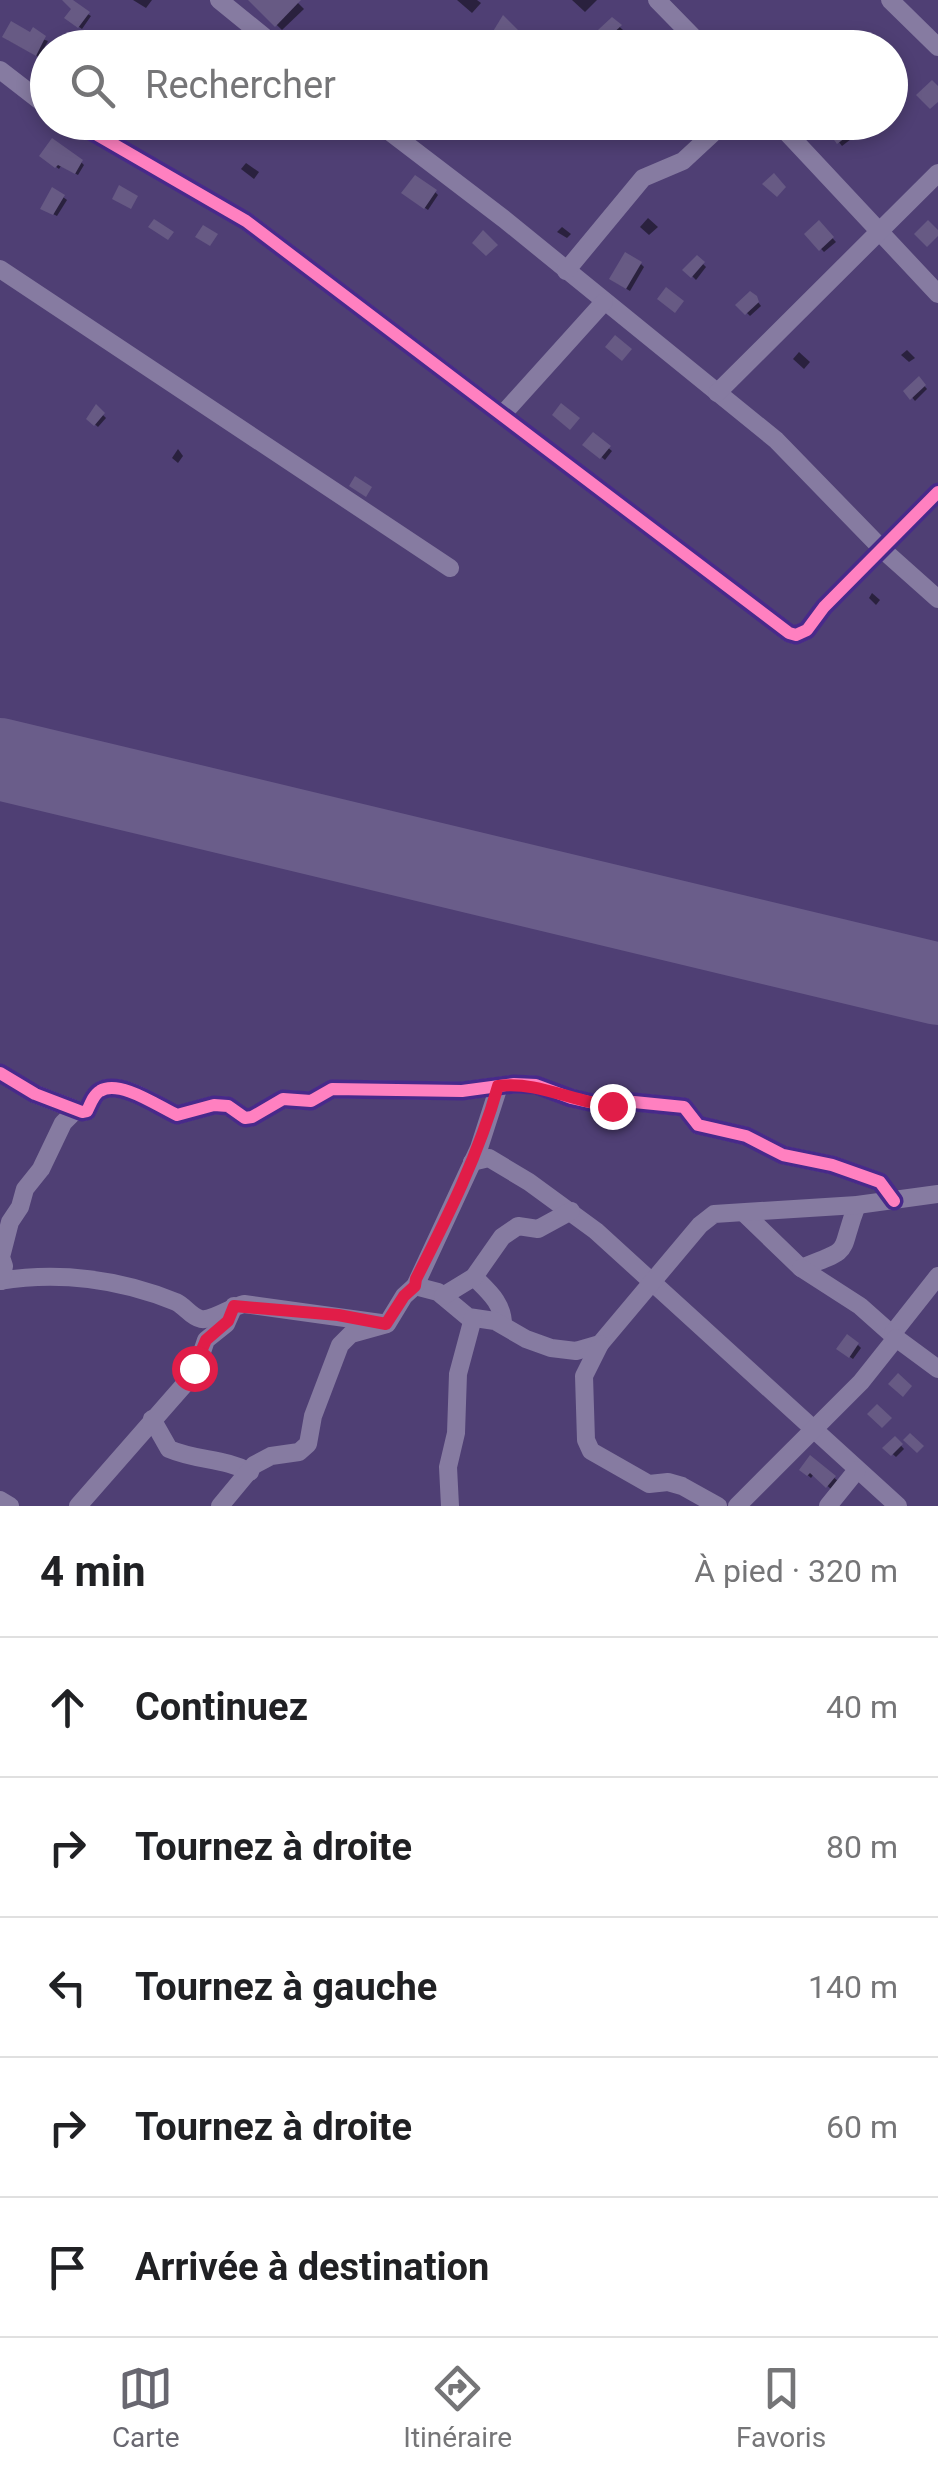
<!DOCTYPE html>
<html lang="fr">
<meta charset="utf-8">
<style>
:root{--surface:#fff;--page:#f2f2f2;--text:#202124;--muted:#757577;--line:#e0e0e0;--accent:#686770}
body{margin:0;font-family:Roboto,sans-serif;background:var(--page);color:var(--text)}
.stop{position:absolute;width:30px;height:30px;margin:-22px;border:8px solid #e11d48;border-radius:50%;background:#fff}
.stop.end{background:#e11d48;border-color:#fff;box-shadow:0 2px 10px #0008}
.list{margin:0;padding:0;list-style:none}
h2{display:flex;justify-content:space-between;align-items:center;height:130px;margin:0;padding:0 40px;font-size:42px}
h2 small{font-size:32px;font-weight:400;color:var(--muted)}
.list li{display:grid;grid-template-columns:65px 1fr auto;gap:30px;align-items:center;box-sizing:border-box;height:140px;padding:0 40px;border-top:2px solid var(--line)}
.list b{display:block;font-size:38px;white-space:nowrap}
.list em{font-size:32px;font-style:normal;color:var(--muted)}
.icon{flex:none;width:55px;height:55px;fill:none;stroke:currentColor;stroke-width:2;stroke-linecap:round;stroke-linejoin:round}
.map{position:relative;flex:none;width:938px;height:1506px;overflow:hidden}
.search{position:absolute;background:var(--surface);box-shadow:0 5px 15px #0003;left:30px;right:30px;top:30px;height:110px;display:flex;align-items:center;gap:25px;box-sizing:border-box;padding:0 35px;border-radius:55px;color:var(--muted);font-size:38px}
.sheet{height:830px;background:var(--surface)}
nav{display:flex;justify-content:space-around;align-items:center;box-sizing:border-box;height:140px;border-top:2px solid var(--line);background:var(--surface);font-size:28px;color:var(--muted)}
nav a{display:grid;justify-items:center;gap:5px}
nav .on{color:var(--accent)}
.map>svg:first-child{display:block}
.shadow{fill:#0007}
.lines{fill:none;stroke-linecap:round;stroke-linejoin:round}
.runway{stroke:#6a5d8a;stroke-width:82}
.building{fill:#675a84}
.minor{stroke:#867ba1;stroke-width:18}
.cycleway-casing{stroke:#47298a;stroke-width:19}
.cycleway{stroke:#ff80c0;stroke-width:12}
.route{stroke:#e11d48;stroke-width:12}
</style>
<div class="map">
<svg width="938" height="1506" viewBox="0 0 938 1506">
<rect width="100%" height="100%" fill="#4f3f74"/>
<!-- shadow -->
<g class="shadow">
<polygon points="65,0 91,16 82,29 67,18 74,9"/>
<polygon points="133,0 152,0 146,8"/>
<polygon points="261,0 295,0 304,9 282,30 256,5"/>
<polygon points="457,0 477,0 481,3 472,13"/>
<polygon points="572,0 597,0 585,12"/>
<polygon points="504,19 522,37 511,47 496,32"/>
<polygon points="612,20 623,30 612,40 602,30"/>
<polygon points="31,35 48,41 39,57 8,40"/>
<polygon points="162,122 176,128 172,133 161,125"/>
<polygon points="844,122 855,136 842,146 827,127"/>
<polygon points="42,156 81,162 84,165 78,175 61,166 59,169"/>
<polygon points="246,163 259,172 254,179 241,169"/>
<polygon points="435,192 438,195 428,210 408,196"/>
<polygon points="63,197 67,200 57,216 43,209"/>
<polygon points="648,218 658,227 649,235 640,227"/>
<polygon points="819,224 836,242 824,252 807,234"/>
<polygon points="562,227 571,234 567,238 557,232"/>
<polygon points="697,258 706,267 696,280 686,270"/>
<polygon points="641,264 644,267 630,291 615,282"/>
<polygon points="755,298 761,306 750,316 739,305"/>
<polygon points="907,350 915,358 909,362 901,355"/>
<polygon points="799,352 810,362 804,369 793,359"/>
<polygon points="919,380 927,389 915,401 907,391"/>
<polygon points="96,408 106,418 98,427 89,419"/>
<polygon points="593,435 612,451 605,460 586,444"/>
<polygon points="178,449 183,456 178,463 172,458"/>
<polygon points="872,593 880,600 876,605 869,598"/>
<polygon points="858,1345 861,1348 853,1359 843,1352"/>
<polygon points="895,1439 904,1449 896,1457 886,1448"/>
<polygon points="811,1459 838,1481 831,1489 814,1474 811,1478 802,1470"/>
</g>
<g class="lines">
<!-- runway -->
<polyline class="runway" points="0,759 938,984"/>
</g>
<!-- building -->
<g class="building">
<polygon points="62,0 73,0 90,12 78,28 64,18 71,9"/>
<polygon points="248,0 301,0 275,27"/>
<polygon points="503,15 520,32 506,46 492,33"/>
<polygon points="612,17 622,25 607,39 598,30"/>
<polygon points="11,21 30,32 33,27 46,36 36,56 2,37"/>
<polygon points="154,31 181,48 151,48 146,44"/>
<polygon points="445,32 462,48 430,48"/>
<polygon points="932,80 938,86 938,102 930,109 916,95"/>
<polygon points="821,122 846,122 853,132 837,144"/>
<polygon points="52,138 83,160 75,174 58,165 55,168 39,156"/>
<polygon points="774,173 786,187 777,197 762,184"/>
<polygon points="415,175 437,190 424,209 401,193"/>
<polygon points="119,185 138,196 131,209 112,199"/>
<polygon points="52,187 65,195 53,215 40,209"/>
<polygon points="154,219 174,232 168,240 148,227"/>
<polygon points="819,220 834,237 819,251 804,234"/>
<polygon points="928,220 938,230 938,236 927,247 914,234"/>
<polygon points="203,225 218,234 210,246 195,237"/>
<polygon points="483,230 498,245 486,256 472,243"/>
<polygon points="625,252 642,262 626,289 609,279"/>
<polygon points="697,255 705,262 691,278 682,270"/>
<polygon points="666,287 684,301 675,313 657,299"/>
<polygon points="750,291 757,296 759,302 745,315 735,305"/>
<polygon points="615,335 632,349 622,361 605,347"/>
<polygon points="919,376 926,385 910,400 903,391"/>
<polygon points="561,403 580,418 570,430 552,415"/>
<polygon points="96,404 105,413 94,426 86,419"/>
<polygon points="593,432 611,446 600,459 582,445"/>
<polygon points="355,476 372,487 366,497 349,486"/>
<polygon points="847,1334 859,1343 849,1358 836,1349"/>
<polygon points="898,1373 912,1386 903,1397 888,1384"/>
<polygon points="877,1404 892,1418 882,1428 867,1414"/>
<polygon points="910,1433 924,1446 917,1453 903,1440"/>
<polygon points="895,1436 903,1444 891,1456 882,1448"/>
<polygon points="810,1455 836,1476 826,1488 810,1473 807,1476 799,1470"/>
</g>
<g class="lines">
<!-- minor -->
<g class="minor">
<polyline points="219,0 278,48"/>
<polyline points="657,0 704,48"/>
<polyline points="890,0 938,47"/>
<polyline points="77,48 84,45 94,48"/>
<polyline points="0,70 48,107"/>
<polyline points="75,122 246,221 789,633 796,635 807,630 824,607 938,492"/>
<polyline points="238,122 255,122"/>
<polyline points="377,122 504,219 776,440 883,550 938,599"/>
<polyline points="777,122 938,294"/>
<polyline points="0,269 450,568"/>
<polyline points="566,271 643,178 683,161 725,122"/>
<polyline points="717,393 938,173"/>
<polyline points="502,415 604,302"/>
<path d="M 0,1073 L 35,1094 L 82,1112 L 87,1111 C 90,1105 94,1094 100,1091 C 120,1079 159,1107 177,1115 L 214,1105 L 228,1106 L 245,1118 L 252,1117 L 283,1099 L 311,1101 L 332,1089 L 462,1091 L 514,1084 L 536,1085 L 571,1098 L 607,1106 L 624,1101 L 684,1107 L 698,1125 L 746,1136 L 783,1155 L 832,1165 L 880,1182 L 894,1201"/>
<polyline points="472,1162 489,1158 529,1182 596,1231 898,1506"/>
<path d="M 744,1213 L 801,1268 C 856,1247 837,1256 857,1205"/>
<polyline points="801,1268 860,1306 896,1338"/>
<path d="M 474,1277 C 489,1292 503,1303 503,1325"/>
<path d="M 0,1281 C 58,1271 120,1279 176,1302 C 185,1306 191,1317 201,1319 C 212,1321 231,1307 244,1304 L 381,1323"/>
<polyline points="1,1281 4,1266 1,1257 10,1222 20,1207 25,1189 41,1169 63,1123 75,1111"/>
<polyline points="415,1286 438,1292 468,1317 495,1321 526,1339 551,1348 576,1351 600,1344 700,1225 714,1214 857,1205 938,1194"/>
<polyline points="443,1296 474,1277 502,1237 518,1226 538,1229 571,1211"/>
<polyline points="893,1333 938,1276"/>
<polyline points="600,1344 584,1376 586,1440 591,1451 649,1484 668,1482 682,1486 718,1506"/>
<path d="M 152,1419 L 169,1449 C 197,1461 224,1458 250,1472"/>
<polyline points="0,1500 10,1506"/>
<polyline points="78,1506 184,1385 200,1358 206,1340 226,1324 234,1306"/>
<polyline points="220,1506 254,1465 271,1456 299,1452 308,1444 313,1416 340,1345 351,1334 387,1324 404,1296 415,1286 479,1148 499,1086"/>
<polyline points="450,1506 448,1467 456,1433 458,1374 473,1318"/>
<polyline points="737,1506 861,1382 896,1338 938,1369"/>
<polyline points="828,1506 857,1470"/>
</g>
<defs>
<g id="cycleway">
<polyline points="75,122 246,221 789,633 796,635 807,630 824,607 938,492"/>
<path d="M 0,1073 L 35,1094 L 82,1112 L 87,1111 C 90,1105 94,1094 100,1091 C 120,1079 159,1107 177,1115 L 214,1105 L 228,1106 L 245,1118 L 252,1117 L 283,1099 L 311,1101 L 332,1089 L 462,1091 L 514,1084 L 536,1085 L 571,1098 L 607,1106 L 624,1101 L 684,1107 L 698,1125 L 746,1136 L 783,1155 L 832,1165 L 880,1182 L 894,1201"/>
</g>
</defs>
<!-- cycleway casing -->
<use href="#cycleway" class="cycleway-casing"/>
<!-- cycleway -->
<use href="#cycleway" class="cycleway"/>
</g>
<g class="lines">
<!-- route -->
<path class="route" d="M 194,1368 L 206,1340 L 228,1321 L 234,1306 L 338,1315 L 386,1324 L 404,1296 L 415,1286 L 416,1279 C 448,1216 479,1154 498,1086 C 540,1081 571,1102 612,1106"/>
</g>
</svg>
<div class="stop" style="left:194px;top:1368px"></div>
<div class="stop end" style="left:612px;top:1106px"></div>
<div class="search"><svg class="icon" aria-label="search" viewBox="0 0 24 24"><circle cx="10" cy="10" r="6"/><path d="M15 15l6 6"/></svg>Rechercher</div>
</div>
<section class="sheet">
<h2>4 min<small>À pied · 320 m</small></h2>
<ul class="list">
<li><svg class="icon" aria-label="ahead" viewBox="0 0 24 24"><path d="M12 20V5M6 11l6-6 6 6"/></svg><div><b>Continuez</b></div><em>40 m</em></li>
<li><svg class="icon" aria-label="right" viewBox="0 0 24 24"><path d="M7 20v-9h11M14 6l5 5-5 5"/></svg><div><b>Tournez à droite</b></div><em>80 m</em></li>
<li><svg class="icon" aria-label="left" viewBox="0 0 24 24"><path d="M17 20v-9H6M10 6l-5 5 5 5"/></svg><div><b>Tournez à gauche</b></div><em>140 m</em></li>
<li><svg class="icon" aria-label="right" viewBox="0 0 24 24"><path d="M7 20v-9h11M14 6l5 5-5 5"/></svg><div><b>Tournez à droite</b></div><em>60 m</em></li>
<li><svg class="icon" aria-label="arrive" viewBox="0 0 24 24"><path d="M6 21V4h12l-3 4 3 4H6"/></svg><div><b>Arrivée à destination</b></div></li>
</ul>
</section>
<nav>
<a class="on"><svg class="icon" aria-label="map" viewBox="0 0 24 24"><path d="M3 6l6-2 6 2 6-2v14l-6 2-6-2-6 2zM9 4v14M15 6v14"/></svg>Carte</a>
<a><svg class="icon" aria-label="directions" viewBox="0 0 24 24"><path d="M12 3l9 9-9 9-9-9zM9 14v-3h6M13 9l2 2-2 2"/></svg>Itinéraire</a>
<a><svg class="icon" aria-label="saved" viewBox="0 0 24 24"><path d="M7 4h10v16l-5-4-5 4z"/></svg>Favoris</a>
</nav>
